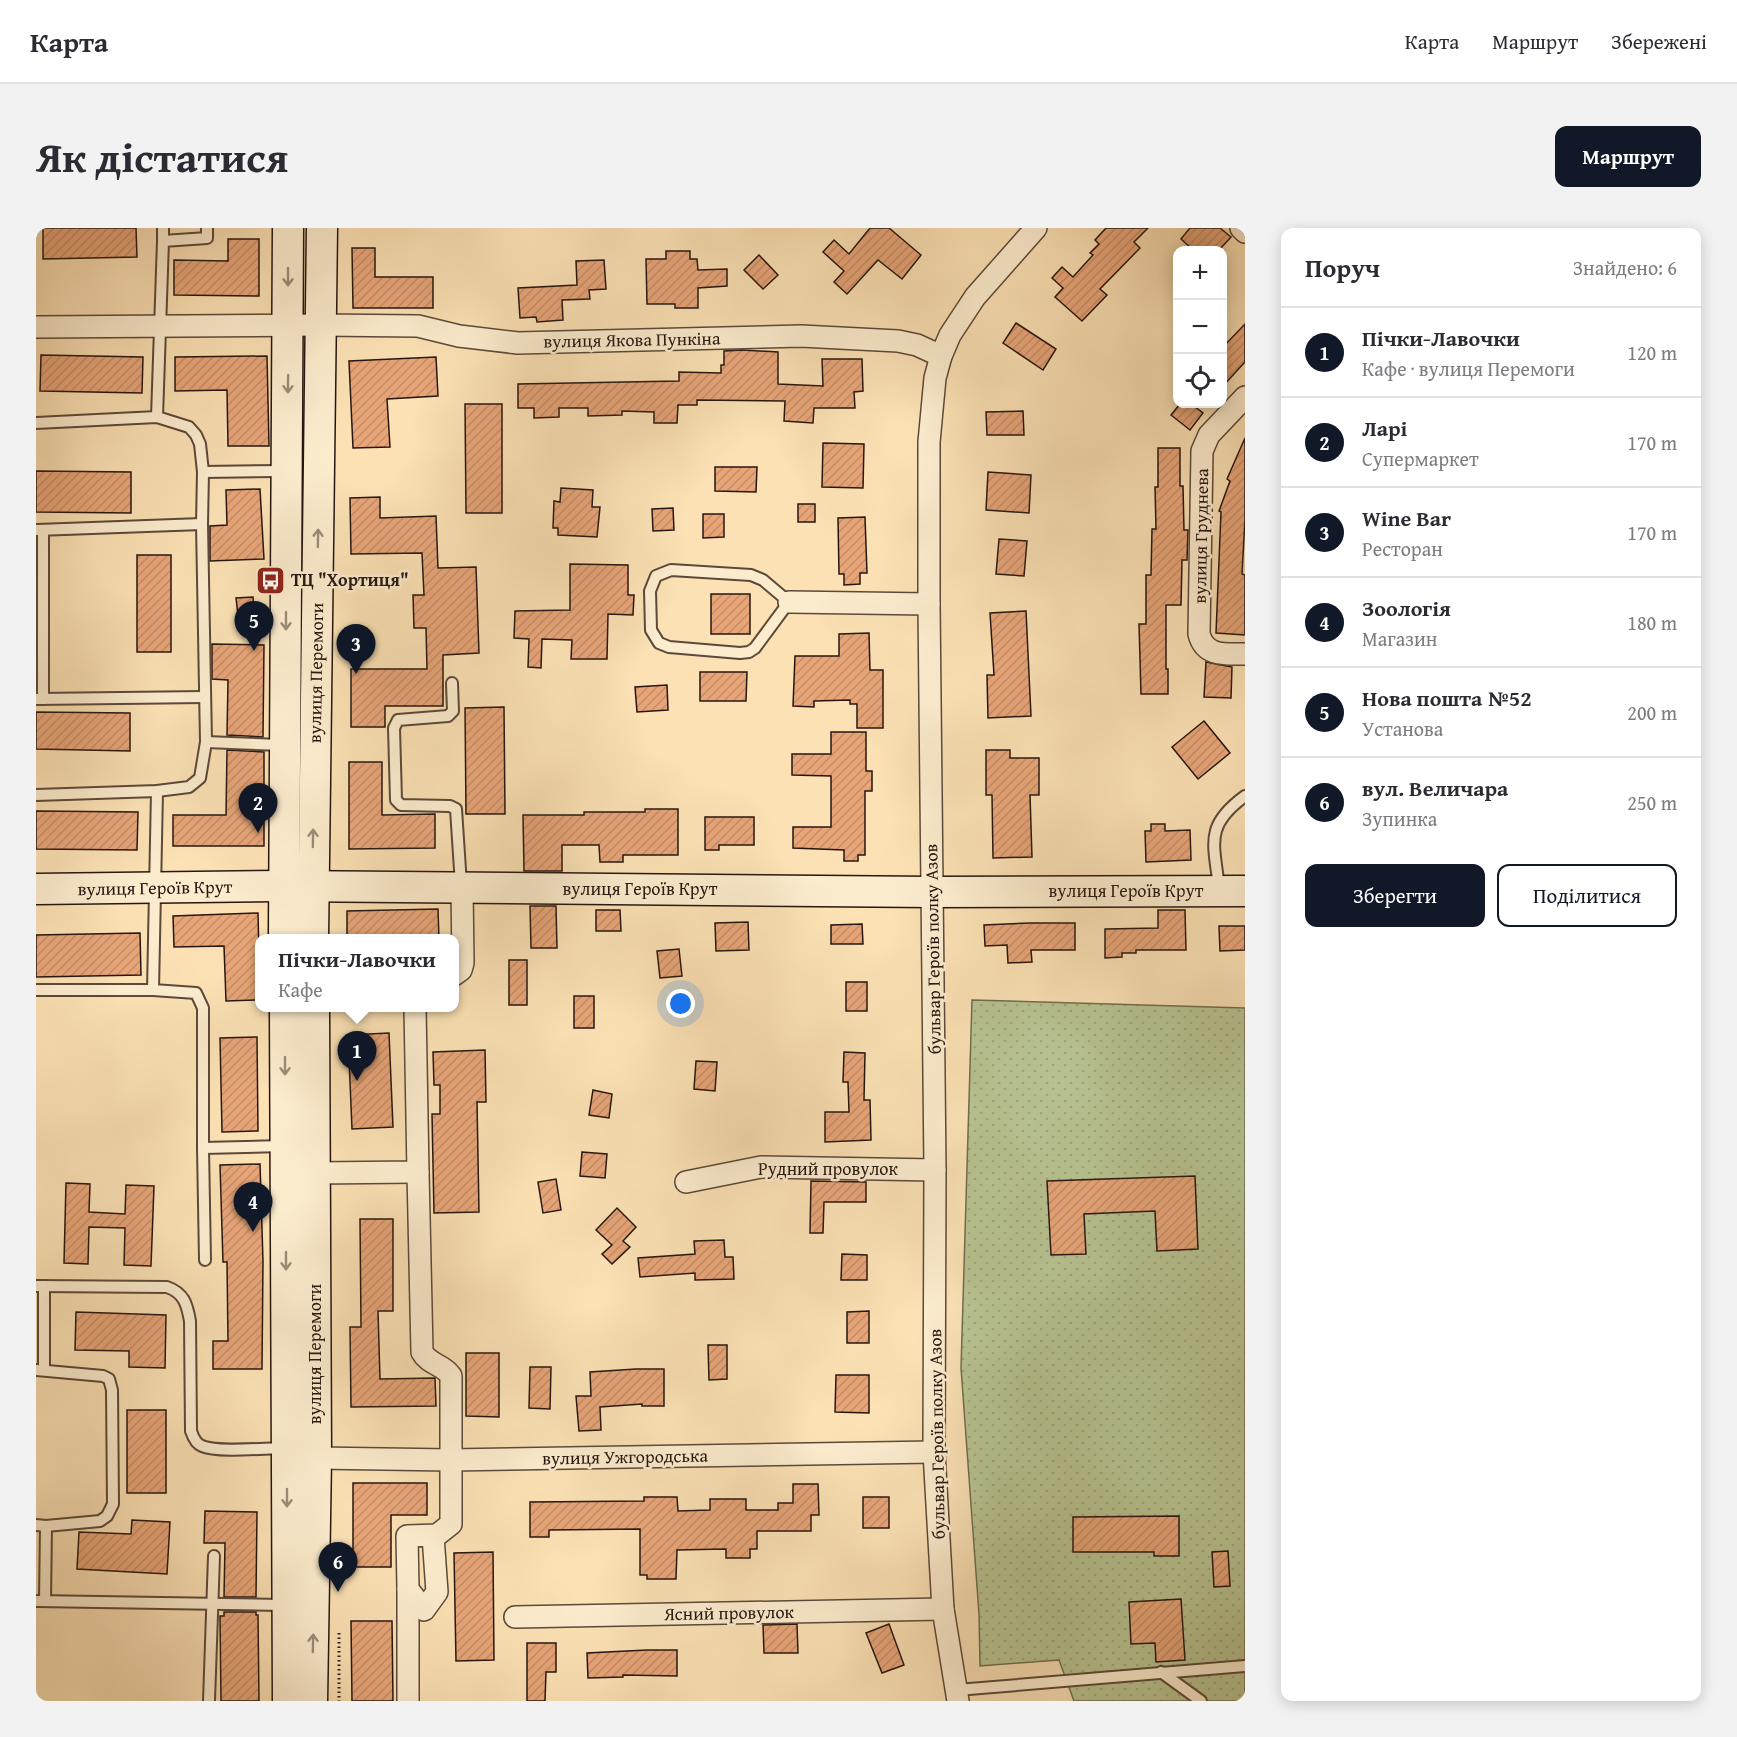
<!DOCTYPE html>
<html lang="uk">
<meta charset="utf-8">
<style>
:root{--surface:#fff;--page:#f2f2f3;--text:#2b2b33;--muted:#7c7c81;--line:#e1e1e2;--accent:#111827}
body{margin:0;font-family:"Gentium Book Plus",serif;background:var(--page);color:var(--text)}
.controls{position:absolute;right:18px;top:18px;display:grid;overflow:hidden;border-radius:12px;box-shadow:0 3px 15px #0003}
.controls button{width:54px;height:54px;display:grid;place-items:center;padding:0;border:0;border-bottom:2px solid var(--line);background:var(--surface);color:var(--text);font:30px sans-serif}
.you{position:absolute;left:645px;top:776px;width:21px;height:21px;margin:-15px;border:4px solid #fff;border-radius:50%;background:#1a73e8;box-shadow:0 0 0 9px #1a73e833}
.badge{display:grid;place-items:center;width:39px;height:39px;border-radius:50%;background:var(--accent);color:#fff;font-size:20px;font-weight:700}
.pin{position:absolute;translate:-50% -50px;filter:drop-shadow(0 2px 3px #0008)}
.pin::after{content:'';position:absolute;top:32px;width:21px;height:18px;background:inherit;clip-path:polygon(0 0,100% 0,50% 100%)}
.popup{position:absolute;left:219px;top:706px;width:204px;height:78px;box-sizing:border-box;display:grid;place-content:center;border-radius:12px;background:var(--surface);filter:drop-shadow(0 2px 4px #0005);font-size:20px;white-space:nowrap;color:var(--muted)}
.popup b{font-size:22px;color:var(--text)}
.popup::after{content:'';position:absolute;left:50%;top:100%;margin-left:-12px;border:12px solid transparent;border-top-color:var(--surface)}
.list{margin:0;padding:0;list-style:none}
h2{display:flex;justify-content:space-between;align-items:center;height:78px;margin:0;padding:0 24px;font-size:26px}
h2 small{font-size:20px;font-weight:400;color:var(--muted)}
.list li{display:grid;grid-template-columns:39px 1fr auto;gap:18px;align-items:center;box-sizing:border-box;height:90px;padding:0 24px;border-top:2px solid var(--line)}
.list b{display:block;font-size:22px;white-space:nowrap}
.list p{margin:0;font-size:20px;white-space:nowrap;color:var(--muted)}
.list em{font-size:20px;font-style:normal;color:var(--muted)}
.actions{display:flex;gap:12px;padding:18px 24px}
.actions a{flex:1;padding:14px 0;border:2px solid var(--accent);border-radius:12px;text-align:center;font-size:21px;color:var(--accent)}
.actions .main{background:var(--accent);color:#fff}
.icon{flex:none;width:33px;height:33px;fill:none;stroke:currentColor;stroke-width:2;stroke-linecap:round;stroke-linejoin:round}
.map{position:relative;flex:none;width:1209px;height:1473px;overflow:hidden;border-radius:12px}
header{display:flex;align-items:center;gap:36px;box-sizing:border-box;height:84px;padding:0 30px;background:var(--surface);border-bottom:2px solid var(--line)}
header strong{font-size:28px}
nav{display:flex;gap:33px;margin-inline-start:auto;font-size:21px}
.intro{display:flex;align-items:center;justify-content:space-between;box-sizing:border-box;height:144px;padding:0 36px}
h1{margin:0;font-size:42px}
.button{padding:15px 27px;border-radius:12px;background:var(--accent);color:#fff;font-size:21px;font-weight:700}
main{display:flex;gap:36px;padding:0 36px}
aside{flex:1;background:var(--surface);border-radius:12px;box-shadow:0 3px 15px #0003}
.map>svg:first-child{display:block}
.grass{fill:url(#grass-dots);stroke:#706d51;stroke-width:1.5}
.building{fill:url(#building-hatch);stroke:#271610;stroke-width:1.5}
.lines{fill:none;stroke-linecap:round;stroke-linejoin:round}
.lane-casing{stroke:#5c4939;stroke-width:14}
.street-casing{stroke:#5c4939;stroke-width:24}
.secondary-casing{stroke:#271610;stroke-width:33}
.path{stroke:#271610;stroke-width:3;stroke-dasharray:1.5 3;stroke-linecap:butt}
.lane{stroke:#fcecce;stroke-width:10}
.street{stroke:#fcecce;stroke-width:21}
.secondary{stroke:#fcecce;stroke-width:30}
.oneway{stroke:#9c8c78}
.labels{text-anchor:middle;stroke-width:5;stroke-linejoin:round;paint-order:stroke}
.street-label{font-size:18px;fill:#271610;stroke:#fcecce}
.poi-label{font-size:18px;font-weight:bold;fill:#271610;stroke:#fcecce;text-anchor:start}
</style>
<header>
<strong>Карта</strong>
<nav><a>Карта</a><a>Маршрут</a><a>Збережені</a></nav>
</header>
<div class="intro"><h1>Як дістатися</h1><a class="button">Маршрут</a></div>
<main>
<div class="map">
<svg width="1209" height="1473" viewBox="0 0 1209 1473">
<defs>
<pattern id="grass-dots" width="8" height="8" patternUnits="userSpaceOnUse" patternTransform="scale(1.5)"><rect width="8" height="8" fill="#b8c492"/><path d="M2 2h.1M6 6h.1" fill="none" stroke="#9ea87d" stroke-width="1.8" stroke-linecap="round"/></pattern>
<pattern id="building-hatch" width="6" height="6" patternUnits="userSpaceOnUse" patternTransform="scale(1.5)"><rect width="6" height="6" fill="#e7a578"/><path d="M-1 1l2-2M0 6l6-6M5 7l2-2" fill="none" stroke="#c68d67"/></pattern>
</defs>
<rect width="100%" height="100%" fill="#fbe1b4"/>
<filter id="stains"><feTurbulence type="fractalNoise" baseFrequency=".00333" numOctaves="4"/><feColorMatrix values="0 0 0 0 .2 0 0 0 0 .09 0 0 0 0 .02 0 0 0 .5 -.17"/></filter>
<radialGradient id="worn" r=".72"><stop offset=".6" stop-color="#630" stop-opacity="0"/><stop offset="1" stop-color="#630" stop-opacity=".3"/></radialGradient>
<!-- grass -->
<polygon class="grass" points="936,772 1209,780 1209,1473 1038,1473 1023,1432 944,1438 943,1386 925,1140"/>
<!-- building -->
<g class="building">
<polygon points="7,0 100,0 101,29 7,31"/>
<polygon points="834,0 853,0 885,27 866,51 842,32 811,66 798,54 808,43 787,24 798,12 813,26"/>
<polygon points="1070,0 1112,0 1098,14 1104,20 1064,61 1071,67 1046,93 1019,69 1027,60 1016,50 1026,39 1037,49 1057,27 1054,25 1063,16 1059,12"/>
<polygon points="1154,0 1184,0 1195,9 1183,22 1157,22 1145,11"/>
<polygon points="192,11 223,11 223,68 138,67 138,32 192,33"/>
<polygon points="316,20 339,20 339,49 397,49 397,80 317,80"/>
<polygon points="630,23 654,23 654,31 661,31 662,42 691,41 691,58 662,60 662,80 639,80 639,76 611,76 610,31 630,31"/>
<polygon points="723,27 742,47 727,61 708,42"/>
<polygon points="568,32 570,61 553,62 554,71 526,72 527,92 501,94 500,89 484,90 482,60 541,57 540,33"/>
<polygon points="980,95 1020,121 1007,142 967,115"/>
<polygon points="1209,96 1209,134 1186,159 1186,120"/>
<polygon points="706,122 742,124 742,156 787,158 786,131 826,131 827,163 818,164 819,180 778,180 777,195 748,193 749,173 661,172 661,177 642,177 641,195 618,195 618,184 586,183 586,187 552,188 552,180 523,180 523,189 498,190 498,180 482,180 482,156 643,153 643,144 685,145 685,137 688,137 688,123"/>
<polygon points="5,127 107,129 106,165 4,163"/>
<polygon points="231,128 233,218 192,218 191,162 139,163 139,129"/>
<polygon points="400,129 402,168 351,171 354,219 317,220 313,133"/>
<polygon points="429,176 466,176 466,285 430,285"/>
<polygon points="1144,176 1155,176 1167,185 1154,202 1135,187"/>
<polygon points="987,183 988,207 951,207 950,184"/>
<polygon points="1209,210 1209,291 1206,346 1209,347 1209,407 1180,405 1185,284 1183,283 1194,253 1191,251"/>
<polygon points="787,215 828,216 827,260 786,259"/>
<polygon points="1122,220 1144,220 1144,258 1147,258 1148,302 1152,302 1151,332 1146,332 1145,377 1130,377 1130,441 1132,441 1132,466 1105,466 1103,396 1110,396 1110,347 1115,347 1116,301 1120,301 1119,259 1122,259"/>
<polygon points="679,239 721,239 720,264 679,263"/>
<polygon points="0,243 95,244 95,285 0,284"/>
<polygon points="952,244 995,247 993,285 950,282"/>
<polygon points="525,260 557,262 556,279 564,279 561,309 522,307 522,300 517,300 518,273 524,274"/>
<polygon points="224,261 228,331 174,333 174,298 191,297 190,262"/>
<polygon points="344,269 344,290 400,288 402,340 440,339 443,425 407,427 407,478 349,478 349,499 315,499 315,441 391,441 390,400 378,400 377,367 388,367 386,325 315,326 314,270"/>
<rect x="762" y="276" width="17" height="18"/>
<polygon points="637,280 638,302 617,303 616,281"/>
<polygon points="667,286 688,286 688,309 667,310"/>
<polygon points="829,289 831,345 824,345 824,356 808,357 808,346 803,346 802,290"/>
<polygon points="963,311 991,313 988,348 960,346"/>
<rect x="101" y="327" width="34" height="97"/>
<polygon points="534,336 592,337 592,367 598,367 597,387 572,386 571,431 535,431 536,412 506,411 505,440 492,439 493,411 478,410 479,383 534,382"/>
<rect x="675" y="366" width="39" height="40"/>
<polygon points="217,369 218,388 202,387 200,370"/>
<polygon points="990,383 995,488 952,490 951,447 958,447 954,385"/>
<polygon points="833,405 834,442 847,442 847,500 821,500 821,476 814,476 814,472 778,473 778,479 757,478 759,428 803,428 803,406"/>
<polygon points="176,416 228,417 227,509 191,507 192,452 176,451"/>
<polygon points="1170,434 1196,439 1195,470 1168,469"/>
<polygon points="664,444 711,444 710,473 664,473"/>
<polygon points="631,457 632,482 601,484 599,459"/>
<polygon points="468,479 469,586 430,586 429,480"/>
<polygon points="0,484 94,485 94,523 0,521"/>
<polygon points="1168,493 1194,525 1162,551 1136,519"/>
<polygon points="795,504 830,504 830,543 836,543 836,563 829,563 829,627 822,627 822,633 808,633 808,622 757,620 757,599 795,599 795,548 756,547 756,526 795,526"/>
<polygon points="191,522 228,524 228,618 137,618 137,587 190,587"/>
<polygon points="950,522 974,522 974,530 1003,530 1003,567 994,567 996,629 957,630 956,567 950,567"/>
<polygon points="313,534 346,534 346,587 399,586 399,620 313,621"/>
<polygon points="609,581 642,581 642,627 587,627 587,634 564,634 563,617 526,617 526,643 488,643 487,587 548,587 548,584 609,584"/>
<polygon points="0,583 102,584 101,622 0,621"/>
<polygon points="669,589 718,589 718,617 683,617 683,622 669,622"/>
<polygon points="1115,596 1129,596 1129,603 1154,602 1155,632 1110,634 1109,603 1115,603"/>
<polygon points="494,678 520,678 521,720 495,720"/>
<polygon points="402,681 403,711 311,711 311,683"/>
<polygon points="560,682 584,682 585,703 560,703"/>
<polygon points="1122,682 1149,682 1150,722 1100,722 1100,725 1086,725 1086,729 1069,730 1069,701 1122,700"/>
<polygon points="222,685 224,772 190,773 188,718 138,719 137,688"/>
<polygon points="712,694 713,722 680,723 679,695"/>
<polygon points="994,695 1039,695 1039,722 995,722 996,734 972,735 971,717 949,718 948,697"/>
<polygon points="826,696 827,716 795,716 795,697"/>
<polygon points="1183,698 1209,698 1209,722 1184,723"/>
<polygon points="104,705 105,747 0,749 0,707"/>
<polygon points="643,721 646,748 624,750 621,723"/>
<rect x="473" y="732" width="18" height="45"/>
<rect x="810" y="754" width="21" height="29"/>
<rect x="538" y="768" width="20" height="32"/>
<polygon points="353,805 357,899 316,901 312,807"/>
<polygon points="221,809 222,903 186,904 184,810"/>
<polygon points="449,822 450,874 441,874 443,984 398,985 396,886 404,886 404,857 398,857 397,824"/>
<polygon points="808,824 829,825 828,872 834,872 835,912 789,914 789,884 813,884 812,854 807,854"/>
<polygon points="660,833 681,834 679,863 658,861"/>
<polygon points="557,862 576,866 573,890 553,887"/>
<polygon points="546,924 571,926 569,950 544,948"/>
<polygon points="224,936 227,1033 226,1141 177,1141 177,1113 192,1113 191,1034 187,1034 184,937"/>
<polygon points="1159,948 1162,1021 1121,1023 1119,983 1048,986 1050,1026 1015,1027 1011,953"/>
<polygon points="520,951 525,982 507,985 502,954"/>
<polygon points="775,953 830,954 830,974 788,974 787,1005 774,1005"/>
<polygon points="30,955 54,956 53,984 89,986 90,957 118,958 115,1038 88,1037 89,1000 53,999 52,1036 28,1035"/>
<polygon points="581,980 600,999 587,1013 594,1019 576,1036 566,1026 576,1017 560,1002"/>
<polygon points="324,991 357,991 357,1083 342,1083 344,1151 399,1150 400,1178 315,1179 314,1099 325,1099"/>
<polygon points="688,1012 689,1029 697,1029 698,1051 659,1052 659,1045 604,1049 602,1030 659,1026 658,1013"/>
<polygon points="806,1026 831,1027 831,1052 805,1052"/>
<polygon points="833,1083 833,1115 811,1115 811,1084"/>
<polygon points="40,1084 130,1087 129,1140 93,1139 93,1123 39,1122"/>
<polygon points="672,1117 691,1117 691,1151 673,1152"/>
<polygon points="430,1125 463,1125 463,1189 430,1188"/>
<polygon points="494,1139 515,1139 514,1181 493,1180"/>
<polygon points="600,1141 628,1141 628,1178 606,1178 606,1176 564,1179 565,1202 543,1203 540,1168 555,1168 554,1144"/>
<polygon points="800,1147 833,1147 833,1185 799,1184"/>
<rect x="91" y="1182" width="39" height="83"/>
<polygon points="317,1255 391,1255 391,1287 355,1287 355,1339 317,1339"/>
<polygon points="757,1256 782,1256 783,1287 775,1287 775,1303 721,1303 721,1321 714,1321 714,1330 690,1330 690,1321 641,1322 640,1351 611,1351 611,1347 604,1347 604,1301 513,1302 513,1309 494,1309 494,1274 608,1273 608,1269 641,1269 642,1283 674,1282 674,1271 710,1271 710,1282 742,1282 742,1275 757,1275"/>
<rect x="827" y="1269" width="26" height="31"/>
<polygon points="169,1283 221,1284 220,1369 188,1369 189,1315 168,1315"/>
<polygon points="1143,1288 1143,1328 1118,1328 1118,1324 1037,1324 1037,1289"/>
<polygon points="96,1292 134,1294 131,1346 41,1341 43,1304 95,1306"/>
<polygon points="1192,1323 1194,1358 1178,1359 1176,1324"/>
<polygon points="457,1324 458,1432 420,1433 418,1325"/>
<polygon points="1145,1371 1149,1432 1120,1434 1119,1415 1095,1416 1093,1374"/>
<polygon points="188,1384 220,1384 220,1387 222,1387 223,1473 185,1473 184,1388 188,1388"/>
<polygon points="315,1393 356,1393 357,1473 316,1473"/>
<polygon points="761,1396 762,1425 728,1425 727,1397"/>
<polygon points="853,1396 868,1437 846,1445 830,1405"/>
<polygon points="491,1415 520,1415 520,1444 510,1444 509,1473 491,1473"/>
<polygon points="611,1422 641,1422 641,1448 587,1447 587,1449 552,1450 551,1425"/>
</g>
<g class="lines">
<defs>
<g id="lane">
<polyline points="127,13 127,0"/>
<polyline points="121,189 127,13 171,10 171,0"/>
<polyline points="0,195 121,189 153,199 160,207 164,216 167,244 166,296 170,514 164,550 153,559 121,563 0,567"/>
<polyline points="167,244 248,243"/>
<polyline points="1,302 166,296"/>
<polygon points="635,342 715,347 727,352 753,374 719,420 713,424 704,425 633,419 623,415 615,402 614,363 620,348"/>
<polyline points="416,455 417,483 412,488 362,492 358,500 360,572 365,577 414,578 420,581 425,657"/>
<polyline points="0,471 169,469"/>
<polyline points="7,471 7,302"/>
<polyline points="170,514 246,517"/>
<polyline points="121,563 117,762 160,765 167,780 167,920 248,918"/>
<path d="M 1183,660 C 1178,615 1168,598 1209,568"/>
<polyline points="0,762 117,762"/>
<polyline points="167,920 169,1032"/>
<path d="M 0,1058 L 131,1059 C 148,1065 151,1076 154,1093 L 155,1203 C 157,1209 160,1216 166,1218 C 182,1225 229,1220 248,1220"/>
<polyline points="0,1142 67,1148 73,1151 76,1162 77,1276 71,1288 64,1293 10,1298 0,1297"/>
<polyline points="8,1142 8,1058"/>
<polyline points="0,1373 248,1377"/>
<polyline points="9,1373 10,1298"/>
<polyline points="1125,1444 1165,1473"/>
<polyline points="921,1462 1209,1438"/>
<polyline points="173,1473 178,1328"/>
</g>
<g id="street">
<polyline points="1205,0 1209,4"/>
<polyline points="0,99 285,97 382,98 423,108 482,115 765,108 862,113 881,117 905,128"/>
<path d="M 1209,169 L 1173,207 L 1166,223 L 1163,406 C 1169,429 1189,426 1209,426"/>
<polyline points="753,374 893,376"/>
<polyline points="418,747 425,742 427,735 426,660"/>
<path d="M 382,944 L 386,1124 C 393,1137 407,1136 415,1148 L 415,1296 L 401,1307 L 371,1308 L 372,1361 L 388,1382 L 401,1364 L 397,1308"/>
<polyline points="278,945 382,944 379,780"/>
<polyline points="650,954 725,939 899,942"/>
<polyline points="280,1230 415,1232 898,1224"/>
<polyline points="372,1361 372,1473"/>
<polyline points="479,1389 907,1381"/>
<polyline points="922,1473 907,1381 898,1224 899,942 893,376 893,214 899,150 905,128 914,107 939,69 1000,0"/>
</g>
<g id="secondary">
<polyline points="0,661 248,658 896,664 1209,663"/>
<polyline points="248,710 252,0"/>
<polyline points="277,710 286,0"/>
<polyline points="249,780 252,1473"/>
<polyline points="276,1473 280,1230 278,780"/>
</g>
</defs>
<!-- lane casing -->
<use href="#lane" class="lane-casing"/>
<!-- street casing -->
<use href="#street" class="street-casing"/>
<!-- secondary casing -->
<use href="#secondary" class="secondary-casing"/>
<!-- path -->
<polyline class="path" points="303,1405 303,1473"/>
<!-- lane -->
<use href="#lane" class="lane"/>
<!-- street -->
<use href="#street" class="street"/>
<!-- secondary -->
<use href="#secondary" class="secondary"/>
</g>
<!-- one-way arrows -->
<defs><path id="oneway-shaft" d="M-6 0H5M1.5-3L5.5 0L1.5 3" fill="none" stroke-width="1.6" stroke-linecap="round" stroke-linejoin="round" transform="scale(1.5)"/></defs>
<g class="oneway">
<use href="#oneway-shaft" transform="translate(252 49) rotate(90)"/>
<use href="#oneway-shaft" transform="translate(252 156) rotate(91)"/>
<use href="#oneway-shaft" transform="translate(282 310) rotate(-89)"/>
<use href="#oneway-shaft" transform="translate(250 393) rotate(90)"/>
<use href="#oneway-shaft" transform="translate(277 610) rotate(-89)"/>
<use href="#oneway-shaft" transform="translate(249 838) rotate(90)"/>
<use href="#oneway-shaft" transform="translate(250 1033) rotate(90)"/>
<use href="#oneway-shaft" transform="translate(251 1270) rotate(90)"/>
<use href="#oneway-shaft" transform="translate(277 1415) rotate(-89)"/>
</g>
<!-- icons -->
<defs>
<symbol id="bus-square" viewBox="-11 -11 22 22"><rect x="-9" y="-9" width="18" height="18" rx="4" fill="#8f2418" stroke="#fcecce"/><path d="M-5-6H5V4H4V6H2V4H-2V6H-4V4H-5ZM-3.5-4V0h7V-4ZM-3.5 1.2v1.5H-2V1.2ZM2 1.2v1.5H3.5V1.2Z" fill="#fff"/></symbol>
</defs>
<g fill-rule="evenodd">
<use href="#bus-square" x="218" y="336" width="33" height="33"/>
</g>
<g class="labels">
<!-- street labels -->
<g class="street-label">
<text transform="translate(596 112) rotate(-1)" y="6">вулиця Якова Пункіна</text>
<text transform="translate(1165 308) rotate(-89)" y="6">вулиця Груднева</text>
<text transform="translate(280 445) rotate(-89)" y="6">вулиця Перемоги</text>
<text transform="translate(119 660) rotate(-1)" y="6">вулиця Героїв Крут</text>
<text x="604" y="667">вулиця Героїв Крут</text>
<text x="1090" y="669">вулиця Героїв Крут</text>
<text transform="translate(897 721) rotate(-91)" y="6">бульвар Героїв полку Азов</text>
<text x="792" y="947">Рудний провулок</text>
<text transform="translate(279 1126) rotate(-90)" y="6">вулиця Перемоги</text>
<text transform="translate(901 1206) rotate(-91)" y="6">бульвар Героїв полку Азов</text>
<text transform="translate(589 1229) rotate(-1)" y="6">вулиця Ужгородська</text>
<text transform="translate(693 1385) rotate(-1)" y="6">Ясний провулок</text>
</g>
<!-- poi labels -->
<g class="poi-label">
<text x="255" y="358">ТЦ "Хортиця"</text>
</g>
</g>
<rect width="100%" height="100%" filter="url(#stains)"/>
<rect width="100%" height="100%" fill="url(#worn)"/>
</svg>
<div class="controls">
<button>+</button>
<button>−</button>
<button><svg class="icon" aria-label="locate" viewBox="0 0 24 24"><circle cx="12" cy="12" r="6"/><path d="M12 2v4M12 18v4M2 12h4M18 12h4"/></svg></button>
</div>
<div class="you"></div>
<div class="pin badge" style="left:321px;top:853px">1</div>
<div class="popup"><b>Пічки-Лавочки</b>Кафе</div>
<div class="pin badge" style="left:222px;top:605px">2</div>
<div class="pin badge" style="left:320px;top:446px">3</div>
<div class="pin badge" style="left:217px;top:1004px">4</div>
<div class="pin badge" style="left:218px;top:423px">5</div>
<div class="pin badge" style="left:302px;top:1364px">6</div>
</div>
<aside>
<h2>Поруч<small>Знайдено: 6</small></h2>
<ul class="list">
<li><span class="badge">1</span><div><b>Пічки-Лавочки</b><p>Кафе · вулиця Перемоги</p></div><em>120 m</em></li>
<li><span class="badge">2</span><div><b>Ларі</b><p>Супермаркет</p></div><em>170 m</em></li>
<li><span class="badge">3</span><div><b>Wine Bar</b><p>Ресторан</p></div><em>170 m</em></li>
<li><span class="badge">4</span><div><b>Зоологія</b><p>Магазин</p></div><em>180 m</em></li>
<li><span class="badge">5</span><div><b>Нова пошта №52</b><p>Установа</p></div><em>200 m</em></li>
<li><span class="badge">6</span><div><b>вул. Величара</b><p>Зупинка</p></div><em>250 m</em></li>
</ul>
<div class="actions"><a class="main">Зберегти</a><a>Поділитися</a></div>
</aside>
</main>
